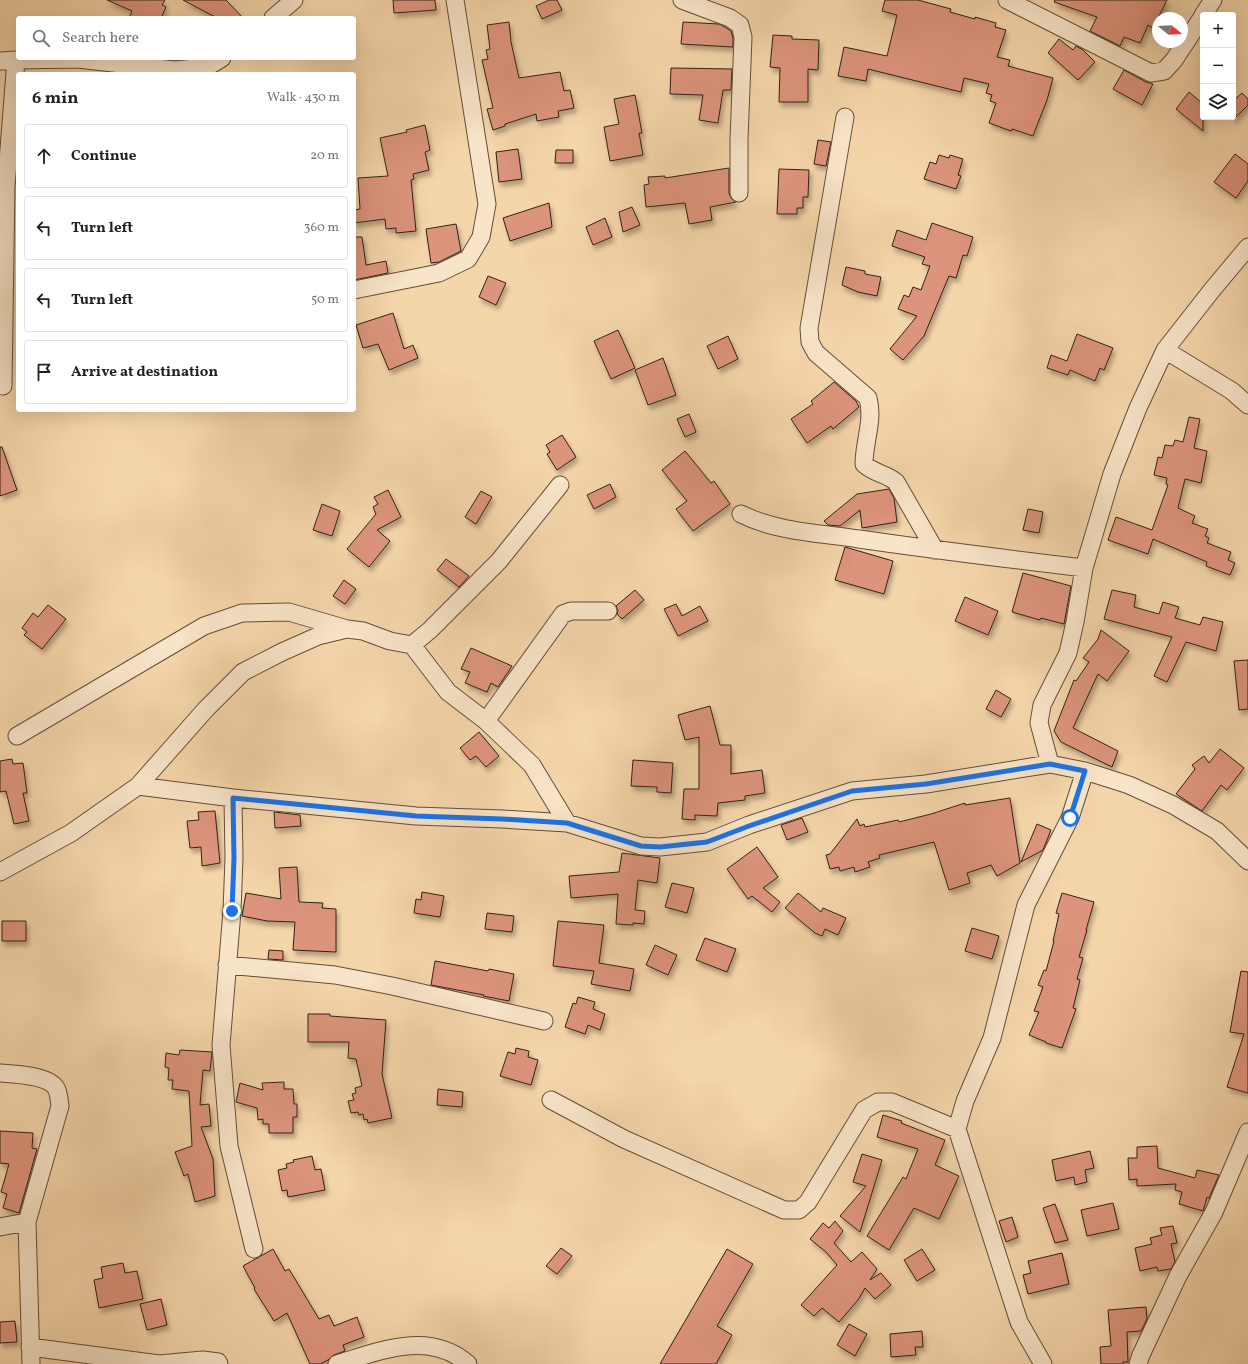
<!DOCTYPE html>
<html lang="en">
<head>
<meta charset="utf-8">
<style>
	body { margin:0; font-family:Vollkorn,serif; background:#f2f2f2; color:#202124 }
	.controls { position:absolute; right:12px; top:12px; display:grid; overflow:hidden; border-radius:4px; box-shadow:0 4px 16px #0002 }
	.controls button { width:36px; height:36px; display:grid; place-items:center; padding:0; border:0; border-bottom:1px solid #e0e0e0; background:#fff; color:#202124; font:20px sans-serif }
	.compass { position:absolute; left:1152px; top:12px; width:36px; height:36px; border-radius:50%; background:#fff; box-shadow:0 4px 16px #0002; rotate:108deg }
	.stop { position:absolute; width:12px; height:12px; margin:-9px; border:3px solid #1a73e8; border-radius:50%; background:#fff }
	.stop.end { background:#1a73e8; border-color:#fff; box-shadow:0 1px 4px #0008 }
	.list { margin:0; padding:0; list-style:none }
	h2 { display:flex; justify-content:space-between; align-items:center; height:52px; margin:0; padding:0 16px; font-size:17px }
	h2 small { font-size:13px; font-weight:400; color:#757577 }
	.list li { display:grid; grid-template-columns:26px 1fr auto; gap:12px; align-items:center; box-sizing:border-box; height:64px; margin:0 8px 8px; padding:0 8px; border:1px solid #e0e0e0; border-radius:4px }
	.list b { display:block; font-size:15px; white-space:nowrap }
	.list em { font-size:13px; font-style:normal; color:#757577 }
	.icon { flex:none; width:22px; height:22px; fill:none; stroke:currentColor; stroke-width:2; stroke-linecap:round; stroke-linejoin:round }
	.map { position:relative; flex:none; width:1248px; height:1364px; overflow:hidden }
	.search { position:absolute; background:#fff; box-shadow:0 4px 16px #0002; left:16px; top:16px; width:340px; height:44px; display:flex; align-items:center; gap:10px; box-sizing:border-box; padding:0 14px; border-radius:4px; color:#757577; font-size:15px }
	.panel { position:absolute; background:#fff; box-shadow:0 4px 16px #0002; left:16px; top:72px; width:340px; height:340px; border-radius:4px }
	.map>svg:first-child { display:block }
	.building { fill:#dc947c; stroke:#322115; filter:url(#shadow) }
	.lines { fill:none; stroke-linecap:round; stroke-linejoin:round }
	.street-casing { stroke:#634e3a; stroke-width:19 }
	.street { stroke:#f8e4c8; stroke-width:17 }
	.route { stroke:#1a73e8; stroke-width:5 }
</style>
</head>
<body>
<div class="map">
<svg width="1248" height="1364" viewBox="0 0 1248 1364">
	<defs>
		<filter id="shadow"><feDropShadow dx="2.5" dy="4.5" stdDeviation="2" flood-color="#0004"/></filter>
	</defs>
	<rect width="100%" height="100%" fill="#f5d5aa"/>
	<filter id="stains"><feTurbulence type="fractalNoise" baseFrequency=".005" numOctaves="4"/><feColorMatrix values="0 0 0 0 .2 0 0 0 0 .09 0 0 0 0 .02 0 0 0 .5 -.17"/></filter>
	<radialGradient id="worn" r=".72"><stop offset=".6" stop-color="#630" stop-opacity="0"/><stop offset="1" stop-color="#630" stop-opacity=".3"/></radialGradient>
	<path class="building" d="M107,0H165L162,5L166,7L161,18H129L132,11Z
		M183,0H226L243,18H217Z
		M393,0H435L436,10L394,13Z
		M549,0H557L562,10L542,19L536,6Z
		M885,0H918L951,9L950,12L975,19V17L996,23L995,27L1006,30L997,57L1010,60L1008,66L1053,78L1047,100L1033,136L1012,129L1011,131L989,123L996,103L990,101L992,95L986,93L989,84L964,78L961,92L868,69L866,81L838,76L844,47L887,56L897,15L882,11Z
		M1055,0H1167L1153,28L1148,25L1140,43L1124,37L1120,46L1090,31L1097,17L1054,2Z
		M509,22L511,42L519,78L560,72L564,91L570,90L574,108L558,111L559,117L537,121L536,114L505,124V126L493,130L487,109L493,108L482,60L488,59L486,50L490,49L487,25Z
		M683,22L719,24L725,27L731,31L733,38V47L681,44Z
		M773,35L792,36V39L819,40L818,70L808,69V102H779L780,68L770,67Z
		M1059,39L1073,50L1076,46L1083,50L1095,62L1078,80L1048,53Z
		M671,68L732,69L731,90H723L718,123L699,120L703,95L670,94Z
		M1124,70L1146,82L1153,84L1142,105L1113,89Z
		M1189,92L1203,104V131L1176,109Z
		M1242,93L1248,99V105L1233,120V101Z
		M635,95L642,133H639L643,155L610,161L604,127L619,124L614,99Z
		M425,125L430,150L425,152L429,170L413,174L414,179L411,180L416,231L396,233V228L386,229L385,219L354,223V210L360,209L358,178L388,176L380,138L407,132L406,130Z
		M818,140L831,142L826,166L814,164Z
		M518,149L522,179L499,182L496,152Z
		M556,150H573V163H555Z
		M1235,154L1248,164V181L1236,198L1214,182Z
		M939,155L949,158L950,155L963,159L958,175L961,176L956,189L924,179L930,162L936,164Z
		M729,168V193L731,198L736,202L710,207L712,220L689,224L685,203L646,207L644,185L649,184L648,177L665,176V178Z
		M779,169L809,170L808,197H803V208H797V214H777Z
		M549,203L552,227L510,241L503,218Z
		M632,207L640,225L623,232L619,212Z
		M605,218L612,237L593,245L586,227Z
		M932,223L973,237L967,256L963,255L956,278L949,276L924,336L903,360L890,349L917,316L898,309L904,295L909,297L913,287L921,290L930,266L922,264L925,257L892,246L897,230L926,240Z
		M456,224L461,251L439,262L431,263L426,229Z
		M354,237H362L366,265L386,261L388,273L354,280Z
		M846,267L865,271V274L881,277L877,296L858,292L842,285Z
		M488,276L506,283L496,305L479,297Z
		M393,313L404,349L413,345L418,358L389,370L378,344L363,348L356,325Z
		M618,330L635,368L611,379L594,341Z
		M1077,334L1113,348L1104,370L1100,368L1095,381L1070,370L1068,375L1047,368L1051,355L1067,361Z
		M728,336L738,359L718,369L707,346Z
		M663,358L676,395L648,405L635,370Z
		M834,382L856,401L859,407L833,429L831,426L807,443L791,419L813,404L811,401Z
		M689,414L696,432L685,437L677,419Z
		M1189,417L1200,419L1194,448L1207,451L1201,483L1185,479L1178,508L1195,516L1192,523L1208,529L1205,536L1209,538L1207,543L1231,552L1228,560L1235,563L1230,575L1206,566L1207,562L1153,539L1148,554L1108,540L1116,517L1152,530L1168,485L1166,484L1167,478L1154,475L1158,457L1162,458L1165,445L1173,446L1175,440L1183,442Z
		M562,435L576,457L557,470L547,454L550,452L546,445Z
		M0,447H2L17,490L0,496Z
		M685,451L711,483L714,481L730,504L693,531L676,509L687,501L662,470Z
		M610,484L616,497L594,509L587,495Z
		M889,489L894,498L897,522L862,528L860,510L840,526L828,525L824,521L857,494Z
		M388,490L401,517L377,530L390,541L369,567L347,549L376,514L373,507L378,504L374,497Z
		M481,491L492,497L476,524L465,517Z
		M322,504L340,511L332,536L313,530Z
		M1028,509L1043,512L1039,533L1023,530Z
		M845,547L893,561L884,594L835,580Z
		M446,559L469,576L459,587L437,570Z
		M1023,573L1071,586L1064,624L1041,618L1040,620L1012,612Z
		M344,580L356,589L345,604L333,596Z
		M635,590L644,600L622,619L617,614L618,611L616,606Z
		M1112,590L1136,595L1134,607L1159,614L1163,602L1179,607L1175,618L1200,625L1203,617L1223,622L1216,651L1186,642L1167,682L1154,676L1172,637L1104,619Z
		M965,597L998,611L988,635L955,621Z
		M676,604L682,616L700,606L708,621L678,636L664,609Z
		M48,605L66,619L42,649L24,635L27,632L22,628L33,613L38,617Z
		M1101,630L1129,651L1107,681L1098,674L1073,728L1118,751L1112,767L1061,742L1054,731L1074,680L1076,681L1089,662L1083,658L1098,639Z
		M471,648L512,666L498,687L491,683L487,692L465,683L470,672L461,669Z
		M1248,660V709L1239,710L1234,661Z
		M996,690L1011,699L1001,717L986,709Z
		M710,706L720,745H731V774L762,770L765,793L745,796V800L718,803L717,816L695,815V820L682,819L684,789H699V737L685,740L678,715Z
		M479,732L499,756L486,767L476,756L470,760L460,748Z
		M1220,749L1244,768L1227,790L1221,785L1202,811L1176,794L1195,769L1192,765L1204,756L1209,763Z
		M12,759L13,764L23,763L27,793H23L29,821L14,824L6,791L0,792V761Z
		M633,760L673,763L671,793L657,792V787L631,786Z
		M1010,798L1020,863L997,876L991,865L967,873L970,883L949,890L934,842L879,855L880,858L868,862L870,867L855,872L854,867L840,871L839,867L830,869L826,855L830,854L857,819L860,826L864,824L865,827L898,820L899,822L931,814L965,803V805Z
		M215,811L220,863L202,866L201,847L190,848L187,821L199,820L198,812Z
		M274,812L300,815L301,826L275,828Z
		M802,818L808,832L787,840L781,825Z
		M1037,824L1051,830L1043,850L1021,862Z
		M757,847L778,877L763,888L780,902L772,912L752,896L748,899L727,869Z
		M622,853L660,858L657,883L638,880L635,910L645,911L644,924L633,923V925L616,924L618,894L571,898L569,876L619,872Z
		M297,867L299,902L323,903L322,908L336,909V952L293,950L295,922L267,921L242,916L246,893L281,899L279,868Z
		M672,883L694,888L687,913L665,907Z
		M422,892L444,896L440,917L414,913L416,899L421,900Z
		M798,893L821,912L823,908L846,918L838,935L825,929L822,936L815,933L785,908Z
		M1062,893L1094,902L1086,930H1087L1079,957L1083,958L1077,979L1080,980L1073,1008L1076,1009L1062,1048L1046,1043V1042L1029,1035L1039,1012L1034,1011L1043,987L1038,985L1044,970L1046,971L1054,941H1053L1059,914L1056,913Z
		M487,913L514,916L512,932L485,929Z
		M2,921H26V941H2Z
		M558,921L604,925L599,963L634,969L630,991L591,984L594,971L553,966Z
		M972,928L999,936L992,959L965,951Z
		M705,938L736,949L727,972L696,960Z
		M655,945L677,955L668,975L646,965Z
		M269,950L283,951V960L268,959Z
		M435,961L488,971L489,969L514,974L509,1001L483,996L484,995L431,985Z
		M1241,971L1248,972V1093L1227,1087L1244,1034L1230,1032Z
		M578,997L595,1002L593,1009L605,1014L600,1030L588,1025L585,1034L565,1027L573,1003L576,1004Z
		M308,1014H330V1016L386,1020L382,1074L392,1118L368,1123L367,1119L364,1120L363,1114L359,1115L358,1112L351,1113L348,1101L354,1100L352,1094L356,1093L355,1088L362,1086L356,1059L348,1058L349,1042H308Z
		M516,1048L529,1051L528,1057L538,1060L531,1085L500,1076L508,1052L515,1054Z
		M180,1050L212,1052L210,1071L203,1070L200,1105L209,1104L211,1126L201,1127L213,1159L215,1196L195,1202L188,1174L184,1176L175,1152L192,1146L189,1091L172,1089L173,1080H168L169,1068L165,1067L166,1053L179,1055Z
		M284,1082V1089H293L294,1104H297V1117H293V1133H269V1124H263V1119L258,1120L257,1108L236,1102L240,1083L263,1090L262,1083Z
		M438,1089L463,1092L462,1107L437,1105Z
		M883,1115L902,1121L901,1123L945,1140L935,1165L959,1176L939,1219L914,1208L889,1250L867,1236L903,1177L906,1179L918,1149L877,1137Z
		M0,1131L33,1133L32,1148L37,1149L19,1213L3,1208L7,1194L1,1192L9,1164L0,1163Z
		M1157,1146L1158,1168L1195,1178L1197,1170L1219,1175L1209,1198L1207,1197L1203,1211L1179,1204L1182,1192L1175,1190L1176,1184L1137,1186V1179L1129,1180L1128,1158H1137V1147Z
		M1090,1151L1094,1168L1085,1170L1087,1182L1075,1185L1074,1177L1056,1181L1052,1160Z
		M862,1154L882,1160L860,1232L840,1216L866,1186L853,1182Z
		M312,1156L315,1170L321,1169L325,1190L288,1197L287,1190L282,1191L278,1170L287,1168L286,1164L294,1162L293,1160Z
		M1113,1203L1119,1229L1087,1236L1081,1210Z
		M1055,1204L1068,1240L1055,1243L1043,1208Z
		M1012,1217L1018,1237L1006,1242L999,1221Z
		M835,1221L843,1231L834,1243L851,1262L862,1252L877,1269L870,1280L881,1273L891,1285L875,1299L865,1288L858,1300L839,1322L822,1308L814,1316L801,1305L837,1265L826,1252L810,1239L823,1223L829,1228Z
		M1173,1226L1177,1243L1171,1244L1175,1262L1171,1269L1158,1271L1157,1267L1140,1271L1135,1248L1152,1244L1150,1238L1162,1235L1160,1228Z
		M561,1248L572,1256L557,1274L546,1266Z
		M273,1249L285,1271L289,1269L319,1319L329,1315L334,1326L357,1317L364,1337L343,1345L345,1351L334,1355L328,1360L320,1364H310L287,1313L274,1321L254,1289L255,1288L243,1266Z
		M727,1249L753,1264L717,1326L732,1335L716,1364H660Z
		M922,1249L935,1270L917,1281L904,1260Z
		M1062,1253L1069,1284L1028,1294L1023,1275L1031,1273L1028,1261Z
		M123,1263L125,1273L137,1271L143,1299L99,1308L94,1280L103,1278L101,1267Z
		M161,1299L167,1325L147,1330L140,1304Z
		M1146,1307L1147,1319L1141,1331L1127,1332L1128,1362H1123V1364H1101L1100,1347L1111,1346L1108,1310Z
		M15,1321L17,1342L0,1343V1322Z
		M849,1324L867,1334L855,1356L837,1345Z
		M922,1331L923,1347H915L916,1355L891,1357L890,1334Z"/>
	<g class="lines">
		<g class="street-casing">
			<path id="street" d="M682,0L730,18L740,25L743,37L739,139V193
				M1007,0L1151,73L1164,71L1174,60L1203,16
				M1203,15L1213,0
				M273,18L294,0
				M0,61L16,60L78,59L174,70L207,67L222,58
				M845,117L809,328L810,342L816,353L868,398C874,420 864,442 864,464C873,473 887,474 896,482L935,550
				M354,290L439,273L468,259L481,237L487,204L455,0
				M1165,350L1232,391L1248,405
				M3,386L6,187L16,60
				M741,514C777,532 819,533 859,539C934,550 1009,559 1084,568
				M412,645L448,692L486,721L532,765L567,823
				M486,721L563,614L571,611H608
				M17,736L204,626L242,613L289,612L347,629
				M1050,764L1039,723L1042,705L1068,653L1075,622L1084,568L1112,474L1138,408L1165,350L1212,290L1248,247
				M138,786L233,798L416,816L502,819L567,823L641,846L660,847L707,842L749,825L852,791L926,784L1050,764L1085,771L1129,785L1173,805L1217,831L1248,861
				M233,798L234,858L232,911L221,1045L229,1146L254,1249
				M0,872L71,833L138,786L206,709L243,672L282,652L318,636L347,629L363,631L390,641L412,645L430,630L499,561L560,485
				M227,965L335,975L392,986L544,1021
				M0,1073C14,1074 48,1075 56,1088C59,1093 59,1100 60,1106L27,1222L31,1364
				M551,1100L624,1139L784,1210H799L808,1202L864,1110L878,1102H892L957,1129
				M0,1227L27,1222
				M30,1347L159,1364
				M159,1364L203,1360L218,1362L219,1364
				M337,1364C380,1351 429,1330 468,1364
				M1043,1364L1019,1322L957,1129L965,1101L992,1038L1026,905L1070,818L1085,771
				M1138,1364L1141,1355L1178,1276L1214,1212L1248,1132"/>
		</g>
		<use href="#street" class="street"/>
	</g>
	<g class="lines">
		<path class="route" d="M232,911L234,858L233,798L416,816L502,819L567,823L641,846L660,847L707,842L749,826L852,791L926,784L1050,764L1085,771L1070,818"/>
	</g>
	<rect width="100%" height="100%" filter="url(#stains)"/>
	<rect width="100%" height="100%" fill="url(#worn)"/>
</svg>
<div class="controls">
<button>+</button>
<button>−</button>
<button><svg class="icon" aria-label="layers" viewBox="0 0 24 24"><path d="M12 4l9 5-9 5-9-5zM3 14l9 5 9-5"/></svg></button>
</div>
<svg class="compass" viewBox="-18 -18 36 36"><path d="M0-13l5 13h-10z" fill="#e53935"/><path d="M0 13l5-13h-10z" fill="#757577"/></svg>
<div class="stop" style="left:1070px;top:818px"></div>
<div class="stop end" style="left:232px;top:911px"></div>
<div class="search"><svg class="icon" aria-label="search" viewBox="0 0 24 24"><circle cx="10" cy="10" r="6"/><path d="M15 15l6 6"/></svg>Search here</div>
<section class="panel">
<h2>6 min<small>Walk · 430 m</small></h2>
<ul class="list">
<li><svg class="icon" aria-label="ahead" viewBox="0 0 24 24"><path d="M12 20V5M6 11l6-6 6 6"/></svg><div><b>Continue</b></div><em>20 m</em></li>
<li><svg class="icon" aria-label="left" viewBox="0 0 24 24"><path d="M17 20v-9H6M10 6l-5 5 5 5"/></svg><div><b>Turn left</b></div><em>360 m</em></li>
<li><svg class="icon" aria-label="left" viewBox="0 0 24 24"><path d="M17 20v-9H6M10 6l-5 5 5 5"/></svg><div><b>Turn left</b></div><em>50 m</em></li>
<li><svg class="icon" aria-label="arrive" viewBox="0 0 24 24"><path d="M6 21V4h12l-3 4 3 4H6"/></svg><div><b>Arrive at destination</b></div></li>
</ul>
</section>
</div>
</body>
</html>
